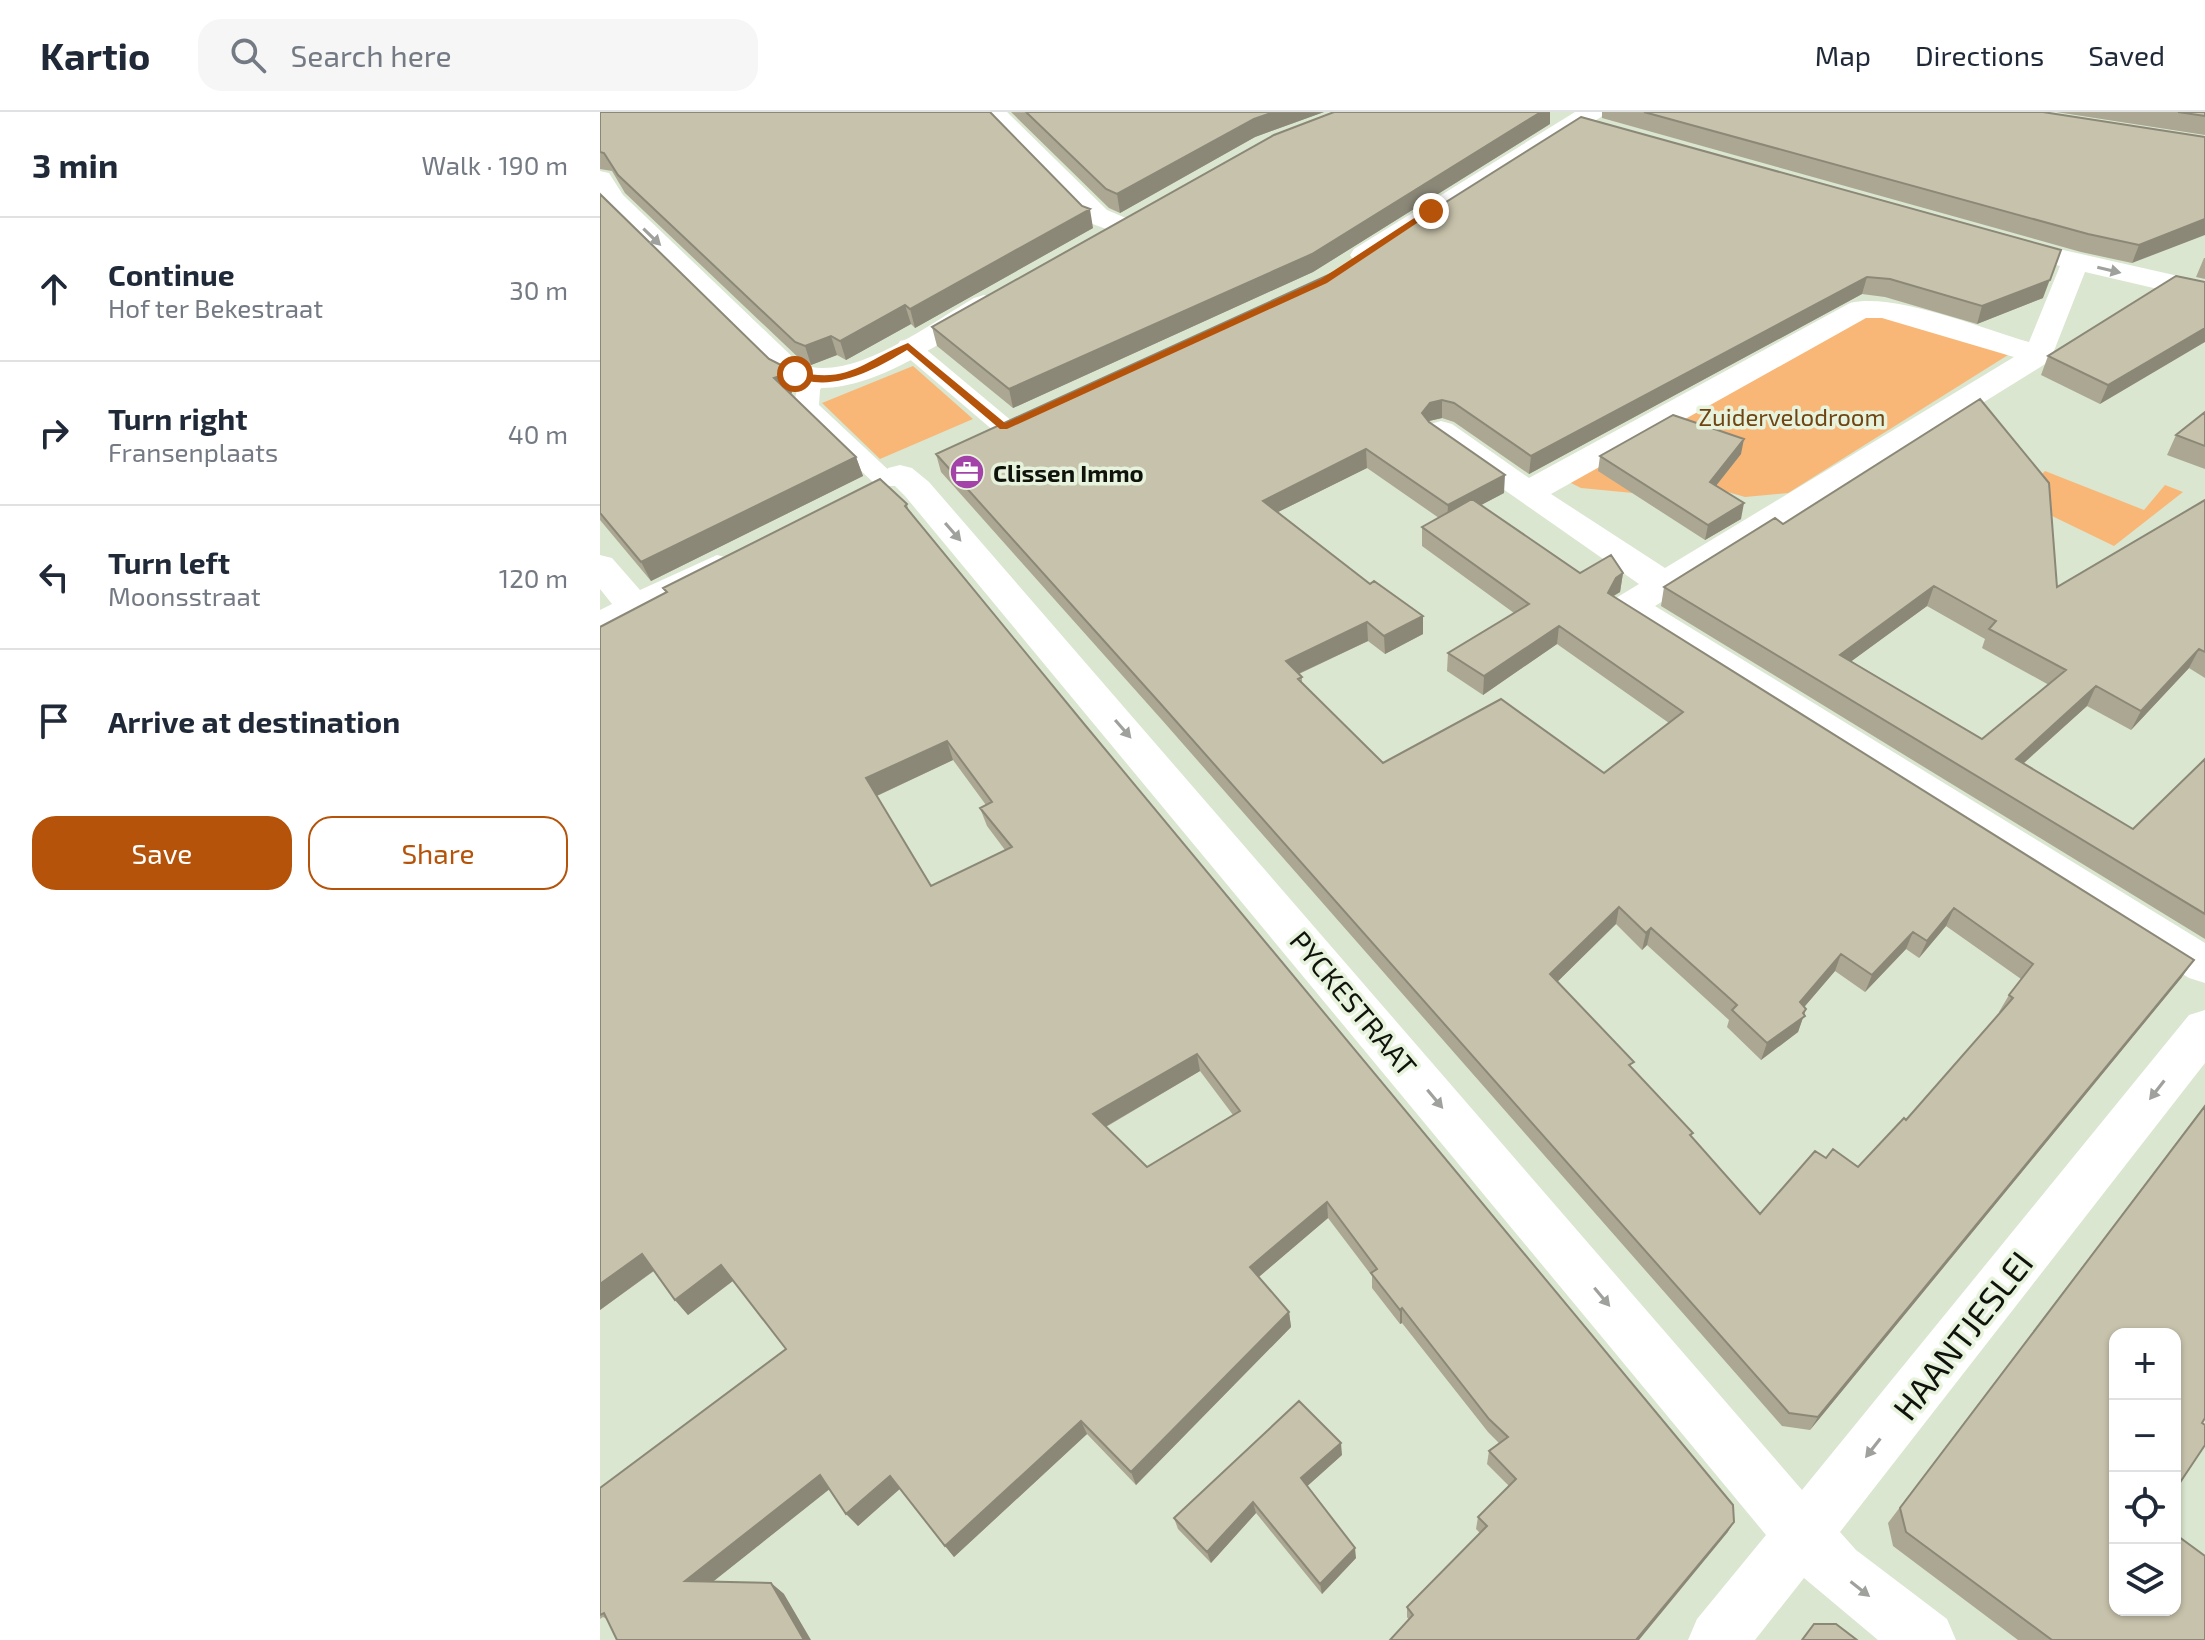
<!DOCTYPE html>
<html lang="en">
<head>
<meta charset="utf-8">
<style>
	body { margin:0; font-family:"Exo 2",sans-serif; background:#f6f6f7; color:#1f2937 }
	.controls { position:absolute; right:24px; bottom:24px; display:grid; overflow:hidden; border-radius:16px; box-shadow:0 2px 6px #0004 }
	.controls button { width:72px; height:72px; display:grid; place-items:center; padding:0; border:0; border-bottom:2px solid #e0e1e3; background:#fff; color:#1f2937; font:40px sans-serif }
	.stop { position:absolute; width:24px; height:24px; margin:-18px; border:6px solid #b45309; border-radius:50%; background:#fff }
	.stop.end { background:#b45309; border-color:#fff; box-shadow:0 2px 8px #0008 }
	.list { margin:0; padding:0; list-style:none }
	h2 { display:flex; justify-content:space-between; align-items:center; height:104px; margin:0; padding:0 32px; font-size:34px }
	h2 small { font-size:26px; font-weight:400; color:#747a83 }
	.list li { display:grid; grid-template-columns:52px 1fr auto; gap:24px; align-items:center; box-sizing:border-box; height:144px; padding:0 32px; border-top:2px solid #e0e1e3 }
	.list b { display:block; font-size:30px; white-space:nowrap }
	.list p { margin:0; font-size:26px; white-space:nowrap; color:#747a83 }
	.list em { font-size:26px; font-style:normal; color:#747a83 }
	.actions { display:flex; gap:16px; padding:24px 32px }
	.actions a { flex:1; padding:18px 0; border:2px solid #b45309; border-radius:24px; text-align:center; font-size:28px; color:#b45309 }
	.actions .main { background:#b45309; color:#fff }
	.icon { flex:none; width:44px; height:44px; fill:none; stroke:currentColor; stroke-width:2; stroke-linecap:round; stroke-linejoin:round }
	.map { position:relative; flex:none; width:1605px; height:1528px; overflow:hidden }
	header { display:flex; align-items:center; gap:48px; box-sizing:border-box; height:112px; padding:0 40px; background:#fff; border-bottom:2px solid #e0e1e3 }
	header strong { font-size:38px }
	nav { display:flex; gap:44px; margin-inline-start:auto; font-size:28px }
	.search { width:560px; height:72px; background:#f6f6f7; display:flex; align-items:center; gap:20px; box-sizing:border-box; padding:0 28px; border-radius:24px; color:#747a83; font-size:30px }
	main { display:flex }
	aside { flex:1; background:#fff }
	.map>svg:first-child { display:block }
	.green { fill:#f8b777 }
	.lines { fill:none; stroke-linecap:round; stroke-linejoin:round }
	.pedestrian { fill:#fff; fill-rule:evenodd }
	.minor { fill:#fff; fill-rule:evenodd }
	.wall { fill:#aba793; fill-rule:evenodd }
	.shaded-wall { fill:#8b8878 }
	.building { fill:#c7c2ab; stroke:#8b8878; stroke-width:2; fill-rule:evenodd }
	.oneway { fill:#9fa19d }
	.route { fill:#b45309 }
	.labels { text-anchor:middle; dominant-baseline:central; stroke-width:7; stroke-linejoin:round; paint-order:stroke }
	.far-park-label { font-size:24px; fill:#704513; stroke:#e7f3dc }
	.far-poi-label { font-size:24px; font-weight:bold; fill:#0f130b; stroke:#e7f3dc; text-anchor:start }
	.street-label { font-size:28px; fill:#0f130b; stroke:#e7f3dc }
	.near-street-label { font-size:34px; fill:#0f130b; stroke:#e7f3dc }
</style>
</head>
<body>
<header>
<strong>Kartio</strong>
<div class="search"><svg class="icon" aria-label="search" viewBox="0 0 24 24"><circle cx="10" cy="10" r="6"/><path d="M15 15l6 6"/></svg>Search here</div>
<nav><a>Map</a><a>Directions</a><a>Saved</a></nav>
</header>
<main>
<aside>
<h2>3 min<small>Walk · 190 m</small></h2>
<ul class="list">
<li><svg class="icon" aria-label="ahead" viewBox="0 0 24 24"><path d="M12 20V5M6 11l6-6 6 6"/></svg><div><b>Continue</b><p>Hof ter Bekestraat</p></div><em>30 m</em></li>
<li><svg class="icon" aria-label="right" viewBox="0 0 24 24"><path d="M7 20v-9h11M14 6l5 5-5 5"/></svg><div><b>Turn right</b><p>Fransenplaats</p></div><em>40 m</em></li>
<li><svg class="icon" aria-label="left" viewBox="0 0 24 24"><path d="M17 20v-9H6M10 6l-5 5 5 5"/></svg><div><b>Turn left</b><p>Moonsstraat</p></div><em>120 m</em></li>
<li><svg class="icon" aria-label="arrive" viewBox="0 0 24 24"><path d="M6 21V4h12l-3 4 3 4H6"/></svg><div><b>Arrive at destination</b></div></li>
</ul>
<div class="actions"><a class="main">Save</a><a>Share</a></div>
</aside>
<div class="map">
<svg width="1605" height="1528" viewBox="0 0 1605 1528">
	<rect width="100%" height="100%" fill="#dae6cf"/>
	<path class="green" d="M1249,200L1300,206L1408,243L1188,381L1145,385L1114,376L1140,342L1033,381L981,376L957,364Z
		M313,254L373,307L280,347L222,291Z
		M1445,359L1544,398L1565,373L1583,380L1514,434L1452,404L1429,375Z"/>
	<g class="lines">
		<path class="pedestrian" d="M308,227L316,229L413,310L416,315L413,320H395L300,239L297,234L300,229Z
			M215,260L223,262L227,267L220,278L219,293L295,364L299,369L295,374H277L199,300C190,287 199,273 207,262Z"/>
		<path class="minor" d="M381,0H407L507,98L533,109L537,115L533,121L523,123L487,110Z
			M975,0H1004L1001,5L774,149L764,151L754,149L750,143L754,137Z
			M0,59L9,61L23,83L200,252C252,272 329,212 374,186L384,183L394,186L399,192L394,198C344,228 269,284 208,275C197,273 188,268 178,264L4,94L0,88Z
			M1450,135L1605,170V188L1485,160L1450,249L1055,494L1605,831V871L1589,866L1016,502L1011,494L1016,486L1039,472L830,326L825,319L830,312L841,309L852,312L929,366L1250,191C1294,180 1383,217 1429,230L1460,154L1440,149L1436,143L1440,137ZM1266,206H1282L1414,245L1065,456L951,382Z
			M300,353L312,356L329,370L1202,1378L1589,903L1605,898V951L1240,1420L1256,1438L1347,1507L1356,1528H1278L1204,1466L1155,1528H1088L1097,1507L1166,1423L305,384L284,363L288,356Z
			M0,443L12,446L40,478L117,443L129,446L134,454L129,462L13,522L0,525V498L12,492L0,477Z"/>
	</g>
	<path class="wall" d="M0,0L493,116L315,216L311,212L246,248L237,243L211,253L202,249L25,81L12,59L0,57Z
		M411,0H724L655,25L520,101L509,96Z
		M1002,0H1443L1605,25L1532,151L1481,140L1002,6Z
		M1456,0H1605V23Z
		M981,5L1443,186L1377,212L1285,185L1262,182L929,362L854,310L842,306L829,309V310L904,381L881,393L980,461H1023L1020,480L1014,484L1582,865L1210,1318L1182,1314L562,608L341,360L336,342L735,160ZM767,356L839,406L822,415V434L914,501L848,541L847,559L883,583L957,532L1069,611L1004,661L783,651L702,572V565L699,562L768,529L785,542L823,522V504L770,472L678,400ZM1016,812L1042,838L1047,833L1129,908L1127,915L1161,948L1198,920L1206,897L1204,895L1235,859L1265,880L1306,837L1319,846L1346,814L1421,867L1409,883L1399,900H1401L1306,1008L1258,1055L1226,1046L1160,1102L1092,1026L957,870Z
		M950,12L713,160L413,296L337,234L332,215Z
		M0,82L192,281L190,282L256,345L263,364L51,469L0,408Z
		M1604,146H1605V167L1596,165Z
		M1605,170L1500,292L1441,263L1448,244Z
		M1605,300V357L1567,343L1576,323Z
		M1141,342L1116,374L1141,407L1105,428L998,359L1000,344Z
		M1605,388V566L1589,556L1531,618L1487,594L1423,652L1533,717L1605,647V827L1061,494L1064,475L1183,412L1457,475ZM1327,494L1385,527L1382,536L1449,573L1382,627L1251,549Z
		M307,392L309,400L1134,1410L1127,1421L809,1508L807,1505V1495L880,1421L876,1417L878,1405L909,1374L887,1352L889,1339L899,1331L888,1320L802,1211L800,1212L772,1176V1164L728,1106L658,1165L689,1200L691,1215L536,1373L487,1322L354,1445L300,1376L258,1414L229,1377L112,1470L171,1471L184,1482L7,1507L3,1505L0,1507V1376L186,1237L133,1169L88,1203L75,1188L54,1159L0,1198L66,481L63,476ZM353,648L386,693L380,696L387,714L405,738L331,774L277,684ZM600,959L633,1003L547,1055L506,1015Z
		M1605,993V1306L1602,1311L1605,1333L1575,1222L1515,1498L1605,1528H1418L1293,1434L1288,1411Z
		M742,1343L707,1374L756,1446L722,1482L656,1401L611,1451L578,1417L574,1406Z"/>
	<path class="shaded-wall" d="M674,0H724L655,25L520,101L517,82L654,7Z
		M941,0H950V12L713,160L413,296L409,277Z
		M490,97L493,116L315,216L310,197Z
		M1605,107V123L1532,151L1539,133Z
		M1461,138L1443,186L1377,212L1382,194Z
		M1267,165L1262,182L929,362L931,344Z
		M305,193L311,212L246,248L240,229Z
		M1605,216V230L1500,292L1508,273Z
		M231,224L237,243L211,253L205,234Z
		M183,254L192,281L181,285L174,266Z
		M842,288V306L829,309L822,319V301L830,291Z
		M1144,327L1141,342L1107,385L1110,370Z
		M766,337L767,356L664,407L663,389Z
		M256,345L263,364L51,469L41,450Z
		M905,363L904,381L847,411L848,393Z
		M1144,391L1141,407L1105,428L1108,413Z
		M1023,461L1020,480L1013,484L1008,481L1016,466Z
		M1334,474L1327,494L1234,562L1240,543Z
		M823,504V522L785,542L784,524Z
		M767,510L768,529L687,567L686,549Z
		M959,514L957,532L883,583L884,564Z
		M1599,537L1589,556L1531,618L1541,599Z
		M1496,574L1487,594L1407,666L1416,647Z
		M347,629L353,648L274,685L266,666Z
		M1019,795L1016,812L948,879L950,862Z
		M1354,796L1346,814L1319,846L1327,829Z
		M1051,816L1047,833L1042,838L1046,821Z
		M1313,820L1306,837L1265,880L1272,863Z
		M1241,842L1235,859L1194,907L1200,890Z
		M1594,848L1582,865L1210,1318L1218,1305Z
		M1206,897L1198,920L1161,948L1167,931Z
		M597,942L600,959L498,1019L493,1002Z
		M727,1090L728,1106L653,1170L650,1155Z
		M42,1142L56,1157L0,1198V1172Z
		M121,1153L134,1168L88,1203L75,1188Z
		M802,1196V1211L800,1212V1198Z
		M689,1200L691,1215L536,1373L531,1360Z
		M481,1309L487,1322L354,1445L345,1434Z
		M741,1331L742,1343L703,1378L701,1366Z
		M220,1363L231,1376L100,1480L85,1469Z
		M290,1364L301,1376L258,1414L246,1402Z
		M653,1390L656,1401L611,1451L607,1440Z
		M1134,1410L1127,1421L1039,1528H1036Z
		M755,1436L756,1446L722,1482L720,1472Z
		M171,1471L184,1482L211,1528H204Z"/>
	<path class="building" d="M0,0H390L482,94L490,97L310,197L305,193L240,229L231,224L205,234L195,230L18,63L4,41L0,40Z
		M426,0H674L654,7L517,82L506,77Z
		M734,0H941L712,142L409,277L332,215L674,23Z
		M1044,0H1443L1605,25V107L1539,133L1488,122Z
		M1578,0H1605V4Z
		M981,5L1461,138L1450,168L1382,194L1290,167L1267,165L931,344L854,291L842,288L830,291L822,301L829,310L905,363L848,393L766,337L663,389L770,472L774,469L823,504L784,524L767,510L686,549L702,565L698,567L783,651L901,587L1004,661L1083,600L959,514L884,564L848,541L929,492L822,415L872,387L980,461L1011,443L1023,461L1016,466L1008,481L1594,848L1218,1305L1189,1301L559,590L336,342L735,160ZM1019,795L1046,821L1051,816L1137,893L1132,898L1167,931L1205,904L1203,901L1206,897L1200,890L1241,842L1272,863L1313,820L1327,829L1354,796L1433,852L1409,883L1413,886L1306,1008L1304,1006L1258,1055L1233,1037L1226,1046L1215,1039L1160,1102L1090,1023L1093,1021L1029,953L1034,950L950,862Z
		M0,82L169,247L183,254L186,262L174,266L256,345L41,450L0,401Z
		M1576,164L1605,170V216L1508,273L1448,244Z
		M1380,287L1449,371L1457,475L1605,388V540L1599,537L1541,599L1496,574L1416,647L1533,717L1605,647V802L1064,475L1175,406L1183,412ZM1334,474L1396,509L1389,517L1466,558L1382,627L1240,543Z
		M1605,300V334L1576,323Z
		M1073,303L1144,327L1110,370L1144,391L1108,413L1000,344Z
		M280,367L307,392L305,394L485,613L1133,1393L1134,1410L1036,1528H790L813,1503L807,1495L887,1414L878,1405L916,1367L889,1339L908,1325L889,1307L802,1196L800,1198L771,1161L777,1157L727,1090L650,1155L689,1200L531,1360L481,1309L345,1434L290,1364L246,1402L220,1363L85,1469L171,1471L204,1528H17L4,1501L0,1503V1376L186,1237L121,1153L75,1188L42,1142L0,1172V515L67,480L63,476ZM347,629L392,690L380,696L412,735L331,774L266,666ZM597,942L640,999L547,1055L493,1002Z
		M1605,994V1306L1602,1311L1605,1313V1333L1575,1378V1222H1515V1498H1575V1422L1605,1444V1528H1452L1306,1420L1300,1396Z
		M699,1289L741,1331L701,1366L755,1436L720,1472L653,1390L607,1440L574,1406Z
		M1214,1512H1236L1257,1528H1202Z"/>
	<defs><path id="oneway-solid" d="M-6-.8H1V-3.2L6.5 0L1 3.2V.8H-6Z" transform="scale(2)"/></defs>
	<g class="oneway">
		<use href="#oneway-solid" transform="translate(52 125) rotate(44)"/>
		<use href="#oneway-solid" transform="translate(1509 158) rotate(13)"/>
		<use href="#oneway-solid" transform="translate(353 420) rotate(49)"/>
		<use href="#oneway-solid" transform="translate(523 617) rotate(49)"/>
		<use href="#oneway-solid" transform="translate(1557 978) rotate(128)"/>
		<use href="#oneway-solid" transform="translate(835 987) rotate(50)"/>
		<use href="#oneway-solid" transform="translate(1002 1185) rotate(50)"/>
		<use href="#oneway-solid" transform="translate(1273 1336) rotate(128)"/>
		<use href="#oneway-solid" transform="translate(1260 1477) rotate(38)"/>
	</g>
	<path class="route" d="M828,97L835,99L727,171L407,317H400L307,238C274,258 228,284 190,262L195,259C249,273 263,249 308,231L405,311L721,167Z"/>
	<defs>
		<g id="office-disc" transform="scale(1.8)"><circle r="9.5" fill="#a342a9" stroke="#e7f3dc"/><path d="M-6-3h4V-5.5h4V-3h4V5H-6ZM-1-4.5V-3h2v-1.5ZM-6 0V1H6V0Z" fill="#fff"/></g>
	</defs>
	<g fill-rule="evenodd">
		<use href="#office-disc" x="367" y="360"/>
	</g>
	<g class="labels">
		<g class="far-park-label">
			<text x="1192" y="304">Zuidervelodroom</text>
		</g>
		<g class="far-poi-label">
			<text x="393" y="360">Clissen Immo</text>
		</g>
		<g class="street-label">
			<text transform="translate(754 891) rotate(50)">PYCKESTRAAT</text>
		</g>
		<g class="near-street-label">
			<text transform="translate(1362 1223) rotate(-52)">HAANTJESLEI</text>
		</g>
	</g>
</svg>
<div class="controls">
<button>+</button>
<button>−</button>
<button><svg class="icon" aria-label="locate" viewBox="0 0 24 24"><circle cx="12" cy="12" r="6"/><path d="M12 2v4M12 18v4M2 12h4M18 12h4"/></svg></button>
<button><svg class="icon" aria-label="layers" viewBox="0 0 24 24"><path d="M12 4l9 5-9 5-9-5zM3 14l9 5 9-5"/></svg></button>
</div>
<div class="stop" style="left:195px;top:262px"></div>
<div class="stop end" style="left:831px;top:99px"></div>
</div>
</main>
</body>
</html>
